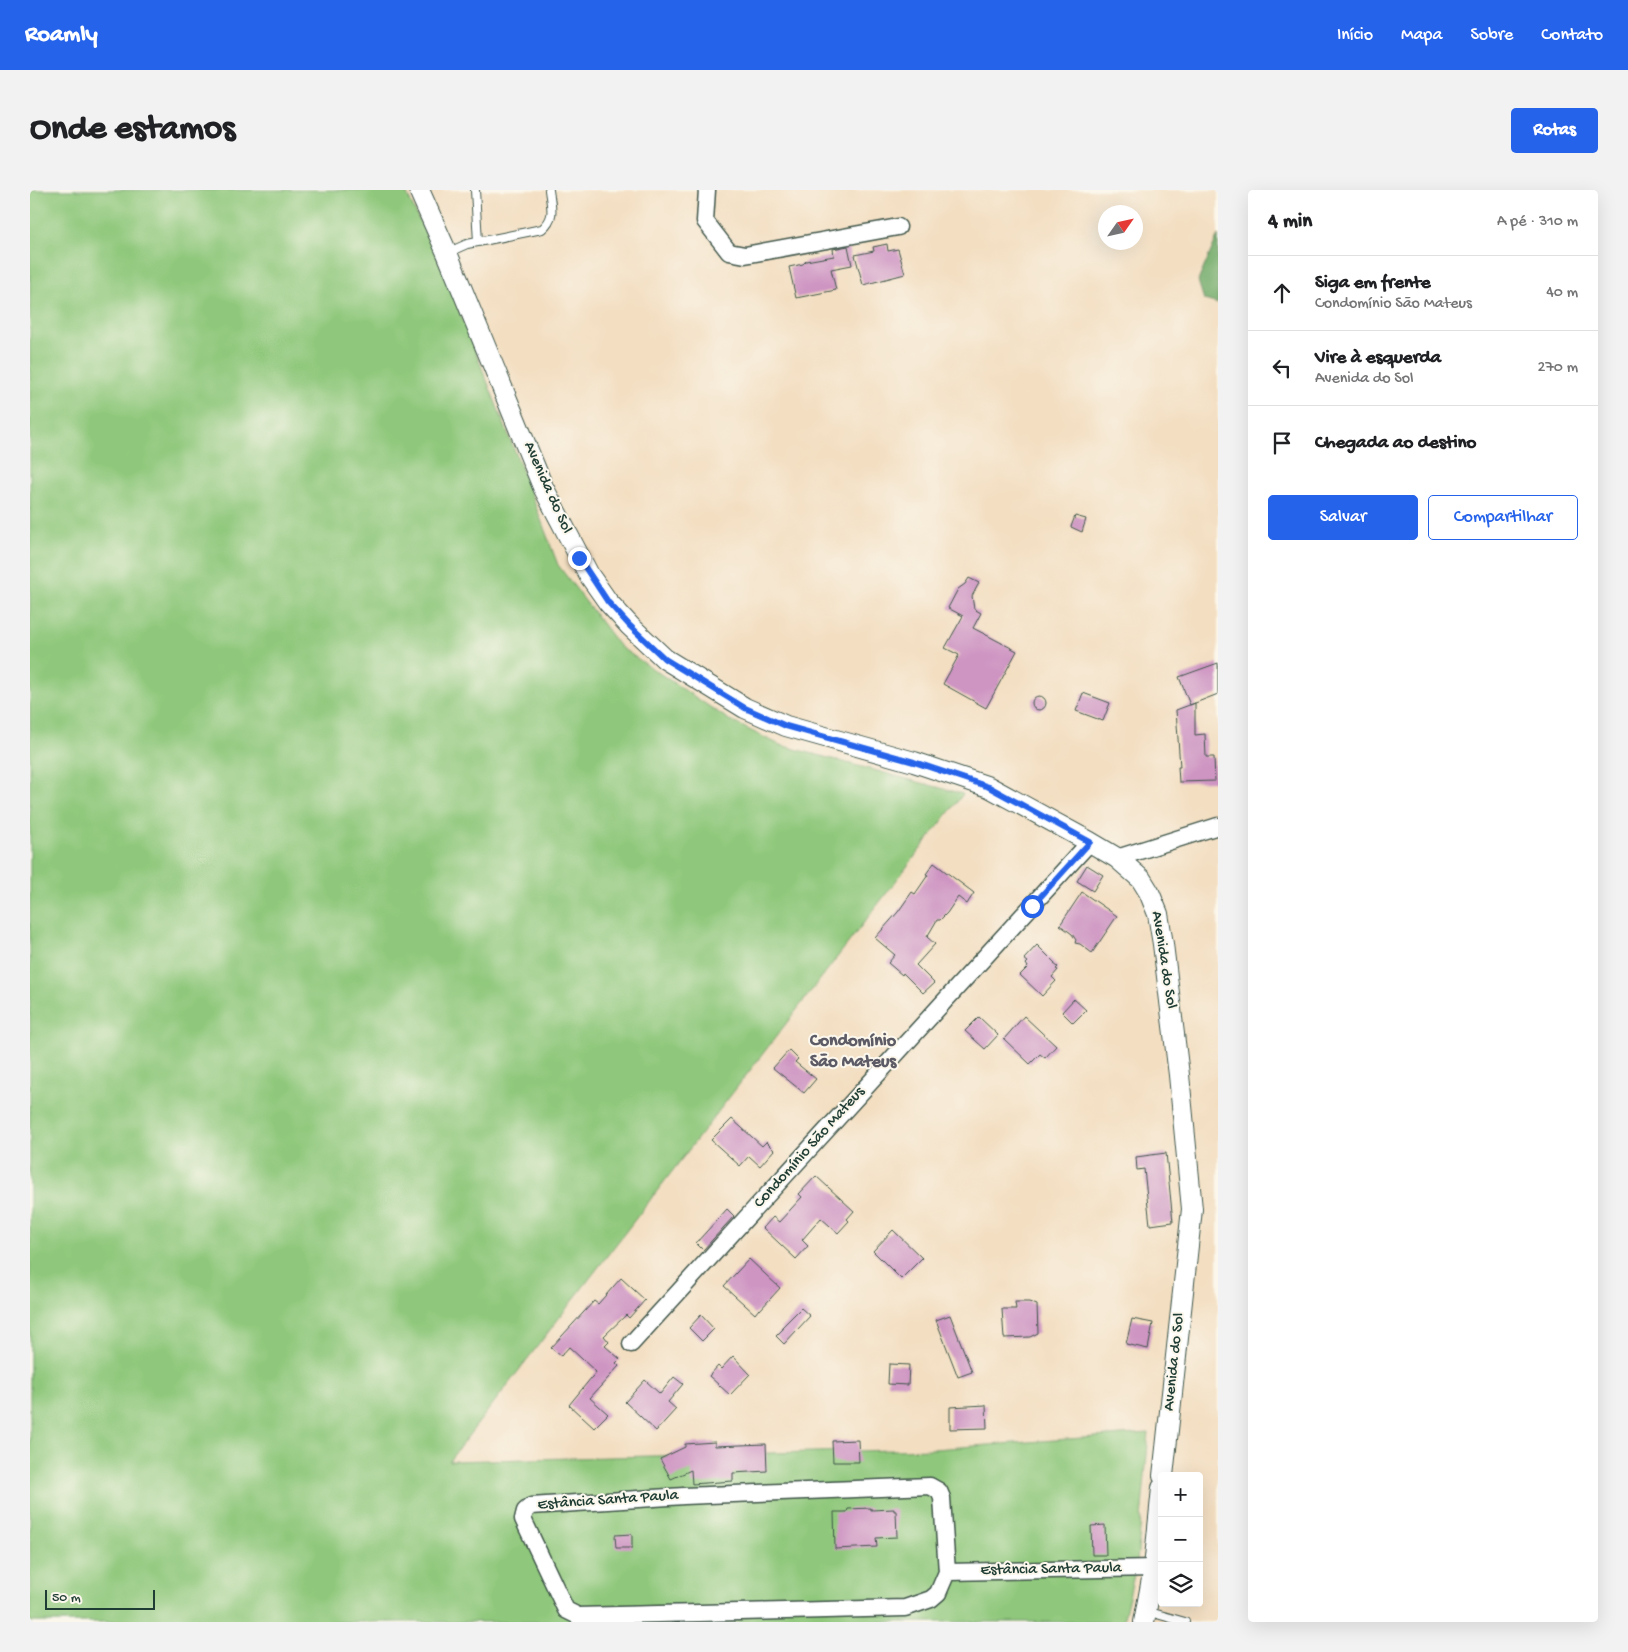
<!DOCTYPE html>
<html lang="pt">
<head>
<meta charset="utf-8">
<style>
	body { margin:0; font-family:"Gochi Hand",sans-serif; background:#f2f2f2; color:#202124 }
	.controls { position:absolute; right:15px; bottom:15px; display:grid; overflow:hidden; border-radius:5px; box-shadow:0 5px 20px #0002 }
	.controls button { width:45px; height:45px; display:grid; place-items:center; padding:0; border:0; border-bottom:1px solid #e0e0e0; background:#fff; color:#202124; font:25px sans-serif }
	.compass { position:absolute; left:1068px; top:15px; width:45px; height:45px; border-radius:50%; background:#fff; box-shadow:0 5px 20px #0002; rotate:56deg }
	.scale { position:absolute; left:15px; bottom:12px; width:110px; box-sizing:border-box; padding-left:5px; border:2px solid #1f3d34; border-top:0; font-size:14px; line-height:18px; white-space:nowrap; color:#1f3d34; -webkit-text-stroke:4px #fbf7ec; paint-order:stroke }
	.stop { position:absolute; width:15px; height:15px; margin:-11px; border:4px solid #2563eb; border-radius:50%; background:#fff }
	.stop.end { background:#2563eb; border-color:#fff; box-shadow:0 1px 5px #0008 }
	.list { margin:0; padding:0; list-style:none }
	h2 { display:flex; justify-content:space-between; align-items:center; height:65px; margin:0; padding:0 20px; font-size:21px }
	h2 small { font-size:16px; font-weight:400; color:#757577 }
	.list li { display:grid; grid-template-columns:32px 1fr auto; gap:15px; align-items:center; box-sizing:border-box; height:75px; padding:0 20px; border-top:1px solid #e0e0e0 }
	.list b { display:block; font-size:19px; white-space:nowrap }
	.list p { margin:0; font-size:16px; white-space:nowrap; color:#757577 }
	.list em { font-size:16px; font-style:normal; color:#757577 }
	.actions { display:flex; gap:10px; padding:15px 20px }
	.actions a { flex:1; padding:11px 0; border:1px solid #2563eb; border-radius:5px; text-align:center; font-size:18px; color:#2563eb }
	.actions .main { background:#2563eb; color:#fff }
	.icon { flex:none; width:28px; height:28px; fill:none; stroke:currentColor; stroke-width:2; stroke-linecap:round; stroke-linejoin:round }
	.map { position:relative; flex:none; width:1188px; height:1432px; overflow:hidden; border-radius:5px }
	header { display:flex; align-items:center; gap:30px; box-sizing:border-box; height:70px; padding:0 25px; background:#2563eb; color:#fff }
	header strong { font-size:24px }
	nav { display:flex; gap:28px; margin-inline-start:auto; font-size:18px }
	.intro { display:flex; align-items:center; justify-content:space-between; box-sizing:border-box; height:120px; padding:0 30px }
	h1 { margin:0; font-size:35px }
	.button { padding:12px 22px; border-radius:5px; background:#2563eb; color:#fff; font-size:18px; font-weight:700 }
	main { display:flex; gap:30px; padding:0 30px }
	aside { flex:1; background:#fff; border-radius:5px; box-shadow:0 5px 20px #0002 }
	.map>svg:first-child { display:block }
	.green { fill:#8fc87b; stroke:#578258 }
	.forest { fill:#73ac6b; stroke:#497450 }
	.building { fill:#ce94c2 }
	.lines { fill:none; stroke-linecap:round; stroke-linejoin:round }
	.service-casing { stroke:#3f5549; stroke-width:10 }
	.minor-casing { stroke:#3f5549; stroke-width:19 }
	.tertiary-casing { stroke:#3f5549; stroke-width:22 }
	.service { stroke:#fff; stroke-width:8 }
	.minor { stroke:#fff; stroke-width:16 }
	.tertiary { stroke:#fff; stroke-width:20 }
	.route { stroke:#2563eb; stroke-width:6 }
	.labels { text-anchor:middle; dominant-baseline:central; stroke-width:4; stroke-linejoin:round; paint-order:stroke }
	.street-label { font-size:16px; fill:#1f3d34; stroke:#fbf7ec }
	.neighbourhood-label { font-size:18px; font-weight:bold; fill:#5c5b66; stroke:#fbf7ec }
</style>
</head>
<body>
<header>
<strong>Roamly</strong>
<nav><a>Início</a><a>Mapa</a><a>Sobre</a><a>Contato</a></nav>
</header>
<div class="intro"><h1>Onde estamos</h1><a class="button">Rotas</a></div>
<main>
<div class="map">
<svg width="1188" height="1432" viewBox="0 0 1188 1432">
	<rect width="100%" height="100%" fill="#fbf7ec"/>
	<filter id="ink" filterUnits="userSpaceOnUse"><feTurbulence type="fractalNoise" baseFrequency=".02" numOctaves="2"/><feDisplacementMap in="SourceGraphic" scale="10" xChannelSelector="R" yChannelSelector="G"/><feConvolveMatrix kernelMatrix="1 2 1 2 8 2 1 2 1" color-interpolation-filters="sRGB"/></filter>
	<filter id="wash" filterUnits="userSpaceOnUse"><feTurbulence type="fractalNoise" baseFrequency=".0096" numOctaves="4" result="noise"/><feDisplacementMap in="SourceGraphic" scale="20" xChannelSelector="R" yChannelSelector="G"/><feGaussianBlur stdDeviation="1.12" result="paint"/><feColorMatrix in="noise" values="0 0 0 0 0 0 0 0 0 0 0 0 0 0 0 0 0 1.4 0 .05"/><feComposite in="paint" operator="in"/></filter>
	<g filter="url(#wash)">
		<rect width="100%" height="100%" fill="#f3dec1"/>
		<path class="green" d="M0,0H375L413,80L488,269L528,375L590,457L701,531L750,555L933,604L419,1271L904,1259L1119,1243L1107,1372L1093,1432H0Z"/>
		<path class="forest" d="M1188,45V114L1174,110L1168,91Z"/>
		<g id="blocks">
			<path class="building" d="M857,54L858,61L868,59L875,84L833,95L825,65L844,61L843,57Z
				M818,56L822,75L801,79L806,100L766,108L759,77L773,74L776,71L804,66L803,59Z
				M1045,326L1056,329L1052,342L1041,337Z
				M939,388L949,393L942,406L944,419L951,423L943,438L987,461L956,518L913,494L929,465L915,458L933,426L918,418L928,399L935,394Z
				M1188,473V504L1160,515L1149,487Z
				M1053,503L1080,513L1073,531L1046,521Z
				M1002 513a7 7 0 1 1 14 0a7 7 0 1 1-14 0Z
				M1165,513V545L1175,544L1176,567H1184L1185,591L1149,592L1148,577H1150L1146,520Z
				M904,673L944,703L937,714L928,707L917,723L910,730H907L897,747L905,754L886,775L904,793L893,803L873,783L872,785L858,773L865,765L845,748L868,722L882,702L885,704L898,685L896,684Z
				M1057,675L1073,685L1063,701L1047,691Z
				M1052,702L1087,726L1062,763L1050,754L1045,753L1046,750L1042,744L1030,735Z
				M1007,755L1025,773L1024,774L1028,777L1026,779L1028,780L1022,787L1026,791L1012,806L990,785L998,777L996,774L998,772L994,769Z
				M1044,809L1056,820L1043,833L1032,822Z
				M994,826L1026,856L1015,868L1010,864L1000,874L974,849Z
				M949,827L968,845L955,859L935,841Z
				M759,860L768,869L765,872L786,889L774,903L743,878Z
				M702,929L732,956L736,952L744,960L730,976L719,966L710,976L681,950Z
				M1136,963L1143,1032L1120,1035L1114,979L1107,980L1106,967Z
				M786,986L824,1021L817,1029L819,1031L808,1043L791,1028L772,1050L778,1056L766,1069L733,1038L743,1027L749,1032L772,1007L769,1004Z
				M697,1019L704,1026L673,1060L666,1053Z
				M863,1040L892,1068L871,1089L843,1061Z
				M719,1069L750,1098L730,1120L729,1119L725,1124L694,1096Z
				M591,1088L615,1110L599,1128L596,1125L574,1146L579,1152L575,1156L590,1169L586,1173L589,1176L560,1208L578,1224L564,1238L539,1215L566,1182L539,1157L531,1166L521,1158L564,1111L568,1114Z
				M985,1112H999L1007,1115L1008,1143L1000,1147L974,1148L972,1119H986Z
				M771,1118L780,1126L754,1154L746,1146L753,1139L751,1138Z
				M671,1125L684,1139L672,1151L659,1138Z
				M920,1125L942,1182L928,1187L906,1130Z
				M1102,1129L1123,1133L1118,1159L1096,1154Z
				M703,1166L720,1184L700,1205L679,1186L688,1176L691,1179Z
				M859,1174L879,1175L878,1195L858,1194Z
				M644,1187L653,1194L638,1212L646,1219L626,1241L595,1212L615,1190L630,1204Z
				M956,1215L957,1238L920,1239V1217Z
				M828,1250L829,1272H803L802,1251Z
				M685,1252V1256L736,1254L737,1281L703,1283V1291L662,1294L661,1280L641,1289L630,1269L655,1257V1254Z
				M841,1318V1320L864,1319V1321H866L867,1347L846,1348L847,1357L805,1359L804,1322H817L818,1319Z
				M1075,1335L1076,1365H1062L1061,1336Z
				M602,1344V1358H586L585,1345Z"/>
		</g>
	</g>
	<g filter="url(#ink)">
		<use href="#blocks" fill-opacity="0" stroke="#3f5549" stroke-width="1"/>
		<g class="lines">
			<g class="service-casing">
				<path id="service" d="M448,52L512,39C526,27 521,17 519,0
					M419,62L437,54L448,52L445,0
					M1116,1421L1155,1432"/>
			</g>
			<g class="minor-casing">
				<path id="minor" d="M677,0L675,31L699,62L715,65L868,37
					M1087,668L1188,636
					M601,1154L1060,652
					M900,1296L909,1301L912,1308L917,1382L908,1403L901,1409L875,1418L548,1426L536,1420L493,1329L495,1321L501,1316L654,1306Z
					M917,1382L1124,1378"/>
			</g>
			<g class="tertiary-casing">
				<path id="tertiary" d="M389,0L417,63L513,297L559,385L578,412L600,436L635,469L715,518L756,536L884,572L959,597L1060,652L1087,668L1111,689L1119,702L1128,724L1133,754L1149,885L1162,1019L1133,1286
					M1114,1432L1124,1378L1132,1298"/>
			</g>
			<use href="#service" class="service"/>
			<use href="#minor" class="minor"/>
			<use href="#tertiary" class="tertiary"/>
		</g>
	</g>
	<g class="lines" filter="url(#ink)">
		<path class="route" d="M549,368L578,412L600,436L635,469L715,518L756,536L884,572L959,597L1060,652L1002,716"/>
	</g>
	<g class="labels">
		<g class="street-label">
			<text transform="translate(517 298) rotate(66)">Avenida do Sol</text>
			<text transform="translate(1133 770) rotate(81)">Avenida do Sol</text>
			<text transform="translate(780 958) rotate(-48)">Condomínio São Mateus</text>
			<text transform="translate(1145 1172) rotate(-84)">Avenida do Sol</text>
			<text transform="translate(578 1311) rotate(-4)">Estância Santa Paula</text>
			<text transform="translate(1021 1380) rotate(-1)">Estância Santa Paula</text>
		</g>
		<g class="neighbourhood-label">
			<text x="823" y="851">Condomínio<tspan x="823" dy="21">São Mateus</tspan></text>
		</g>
	</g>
</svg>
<div class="controls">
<button>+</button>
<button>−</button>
<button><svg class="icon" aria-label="layers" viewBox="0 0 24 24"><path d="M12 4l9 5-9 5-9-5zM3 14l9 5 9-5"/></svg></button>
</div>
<svg class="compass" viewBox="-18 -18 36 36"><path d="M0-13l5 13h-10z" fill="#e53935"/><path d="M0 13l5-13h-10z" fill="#757577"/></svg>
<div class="scale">50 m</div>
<div class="stop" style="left:1002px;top:716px"></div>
<div class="stop end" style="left:549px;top:368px"></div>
</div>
<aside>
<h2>4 min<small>A pé · 310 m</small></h2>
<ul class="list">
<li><svg class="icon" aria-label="ahead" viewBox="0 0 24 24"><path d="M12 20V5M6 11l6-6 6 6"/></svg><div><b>Siga em frente</b><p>Condomínio São Mateus</p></div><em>40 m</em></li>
<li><svg class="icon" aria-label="left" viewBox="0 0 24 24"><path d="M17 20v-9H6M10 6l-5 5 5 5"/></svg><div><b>Vire à esquerda</b><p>Avenida do Sol</p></div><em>270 m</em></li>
<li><svg class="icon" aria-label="arrive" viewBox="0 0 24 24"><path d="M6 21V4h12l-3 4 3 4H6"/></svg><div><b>Chegada ao destino</b></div></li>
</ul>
<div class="actions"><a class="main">Salvar</a><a>Compartilhar</a></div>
</aside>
</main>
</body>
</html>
